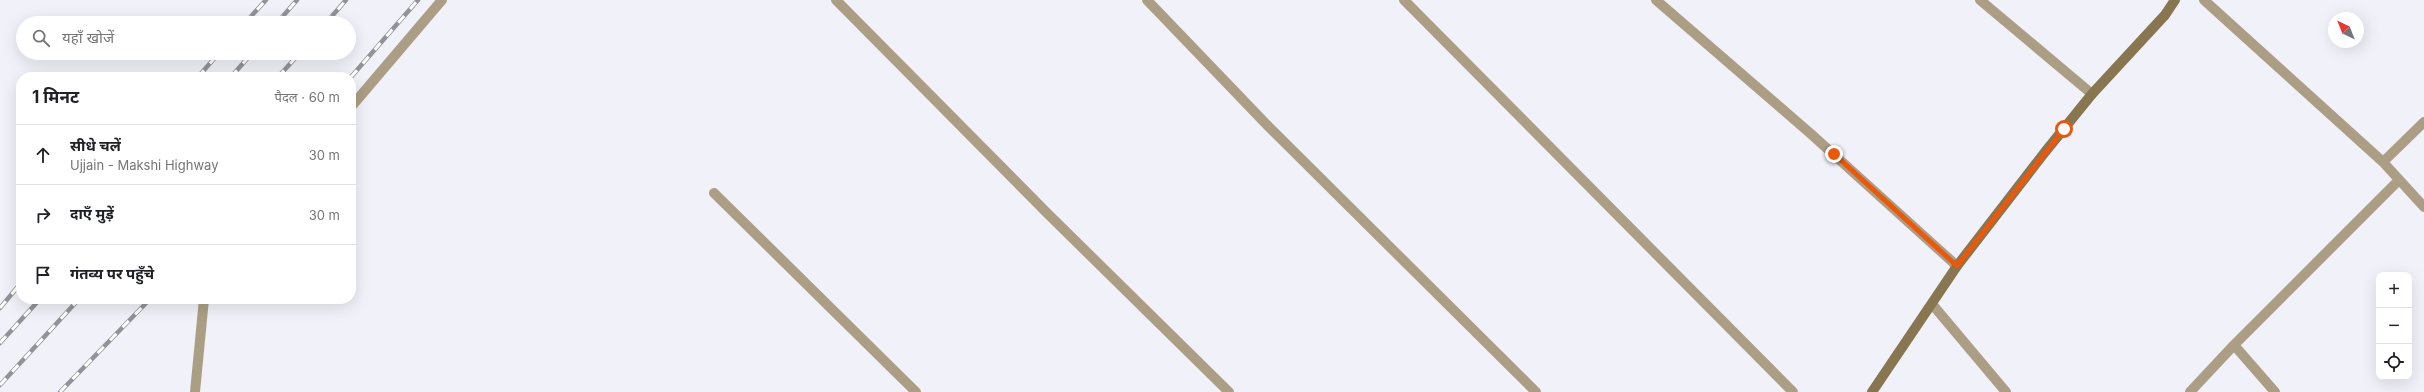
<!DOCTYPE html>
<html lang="hi">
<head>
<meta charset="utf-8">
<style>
	body { margin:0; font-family:Inter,"Noto Sans Devanagari",sans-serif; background:#f2f2f2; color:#202124 }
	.controls { position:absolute; right:12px; bottom:12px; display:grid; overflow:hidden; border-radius:8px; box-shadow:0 4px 16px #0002 }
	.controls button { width:36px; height:36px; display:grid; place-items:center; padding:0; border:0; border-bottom:1px solid #e0e0e0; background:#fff; color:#202124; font:20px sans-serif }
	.compass { position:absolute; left:2328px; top:12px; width:36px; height:36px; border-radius:50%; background:#fff; box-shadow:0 4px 16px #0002; rotate:317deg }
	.stop { position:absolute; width:12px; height:12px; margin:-9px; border:3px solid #ea580c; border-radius:50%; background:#fff }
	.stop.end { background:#ea580c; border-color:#fff; box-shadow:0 1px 4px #0008 }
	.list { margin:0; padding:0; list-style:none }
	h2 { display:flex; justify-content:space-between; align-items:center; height:52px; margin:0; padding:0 16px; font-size:17px }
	h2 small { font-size:13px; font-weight:400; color:#757577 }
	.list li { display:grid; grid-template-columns:26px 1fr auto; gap:12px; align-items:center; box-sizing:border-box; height:60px; padding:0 16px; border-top:1px solid #e0e0e0 }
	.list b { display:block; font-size:15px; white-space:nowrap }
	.list p { margin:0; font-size:13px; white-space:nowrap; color:#757577 }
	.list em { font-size:13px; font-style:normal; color:#757577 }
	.icon { flex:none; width:22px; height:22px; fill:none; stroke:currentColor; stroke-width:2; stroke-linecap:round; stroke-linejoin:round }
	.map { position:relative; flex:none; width:2424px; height:392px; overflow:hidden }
	.search { position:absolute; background:#fff; box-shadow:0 4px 16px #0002; left:16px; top:16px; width:340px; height:44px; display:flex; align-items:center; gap:10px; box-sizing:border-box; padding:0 14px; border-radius:22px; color:#757577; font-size:15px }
	.panel { position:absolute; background:#fff; box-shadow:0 4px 16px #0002; left:16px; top:72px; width:340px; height:232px; border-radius:16px }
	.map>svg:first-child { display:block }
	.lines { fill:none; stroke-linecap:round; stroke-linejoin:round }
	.service { stroke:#ab9e85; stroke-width:10 }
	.minor { stroke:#ab9e85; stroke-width:10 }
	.secondary { stroke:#887651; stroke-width:10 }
	.rail-casing { stroke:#929298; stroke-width:4.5 }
	.rail { stroke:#fff; stroke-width:3; stroke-dasharray:9; stroke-linecap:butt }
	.route { stroke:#ea580c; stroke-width:5 }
</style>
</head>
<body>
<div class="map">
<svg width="2424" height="392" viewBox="0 0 2424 392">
	<rect width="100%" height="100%" fill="#f1f1f9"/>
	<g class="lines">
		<path class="service" d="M351,107L442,0
			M195,392L204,299"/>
		<path class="minor" d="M836,0L1047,213L1229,392
			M1147,0L1269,127L1536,392
			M1404,0L1793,392
			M1656,0L1811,134L1957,266
			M1980,0L2092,94
			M2204,0L2383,162L2424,207
			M2383,162L2424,122
			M714,193L916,392
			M1932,304L2006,392
			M2234,345L2275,392
			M2190,392L2234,345L2399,180"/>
		<path class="secondary" d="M1872,392L1957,266L2045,152L2092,94L2165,15L2175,0"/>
		<g class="rail-casing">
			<path id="rail" d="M245,23L266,0
				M277,23L297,0
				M326,23L346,0
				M198,77L219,53
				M231,77L252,53
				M278,77L300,53
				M351,77L418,0
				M0,308L21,283
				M0,343L40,299
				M0,385L79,299
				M60,392L150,299"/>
		</g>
		<use href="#rail" class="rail"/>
	</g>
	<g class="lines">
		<path class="route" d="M1834,154L1957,266L2064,129"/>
	</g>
</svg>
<div class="controls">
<button>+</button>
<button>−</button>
<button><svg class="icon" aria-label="locate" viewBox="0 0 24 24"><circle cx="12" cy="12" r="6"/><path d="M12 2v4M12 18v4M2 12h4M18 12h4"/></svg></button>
</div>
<svg class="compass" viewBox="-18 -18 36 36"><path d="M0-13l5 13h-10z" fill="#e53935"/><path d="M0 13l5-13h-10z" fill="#757577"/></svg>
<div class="stop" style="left:2064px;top:129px"></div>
<div class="stop end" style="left:1834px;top:154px"></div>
<div class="search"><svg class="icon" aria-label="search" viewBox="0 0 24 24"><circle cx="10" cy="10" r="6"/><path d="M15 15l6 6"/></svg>यहाँ खोजें</div>
<section class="panel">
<h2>1 मिनट<small>पैदल · 60 m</small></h2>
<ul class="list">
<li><svg class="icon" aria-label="ahead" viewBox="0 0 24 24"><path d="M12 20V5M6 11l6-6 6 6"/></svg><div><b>सीधे चलें</b><p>Ujjain - Makshi Highway</p></div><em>30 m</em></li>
<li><svg class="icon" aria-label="right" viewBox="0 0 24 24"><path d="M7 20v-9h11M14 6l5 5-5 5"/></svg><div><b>दाएँ मुड़ें</b></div><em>30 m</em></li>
<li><svg class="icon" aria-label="arrive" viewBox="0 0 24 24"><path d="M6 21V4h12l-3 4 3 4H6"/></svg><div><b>गंतव्य पर पहुँचे</b></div></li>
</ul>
</section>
</div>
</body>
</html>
